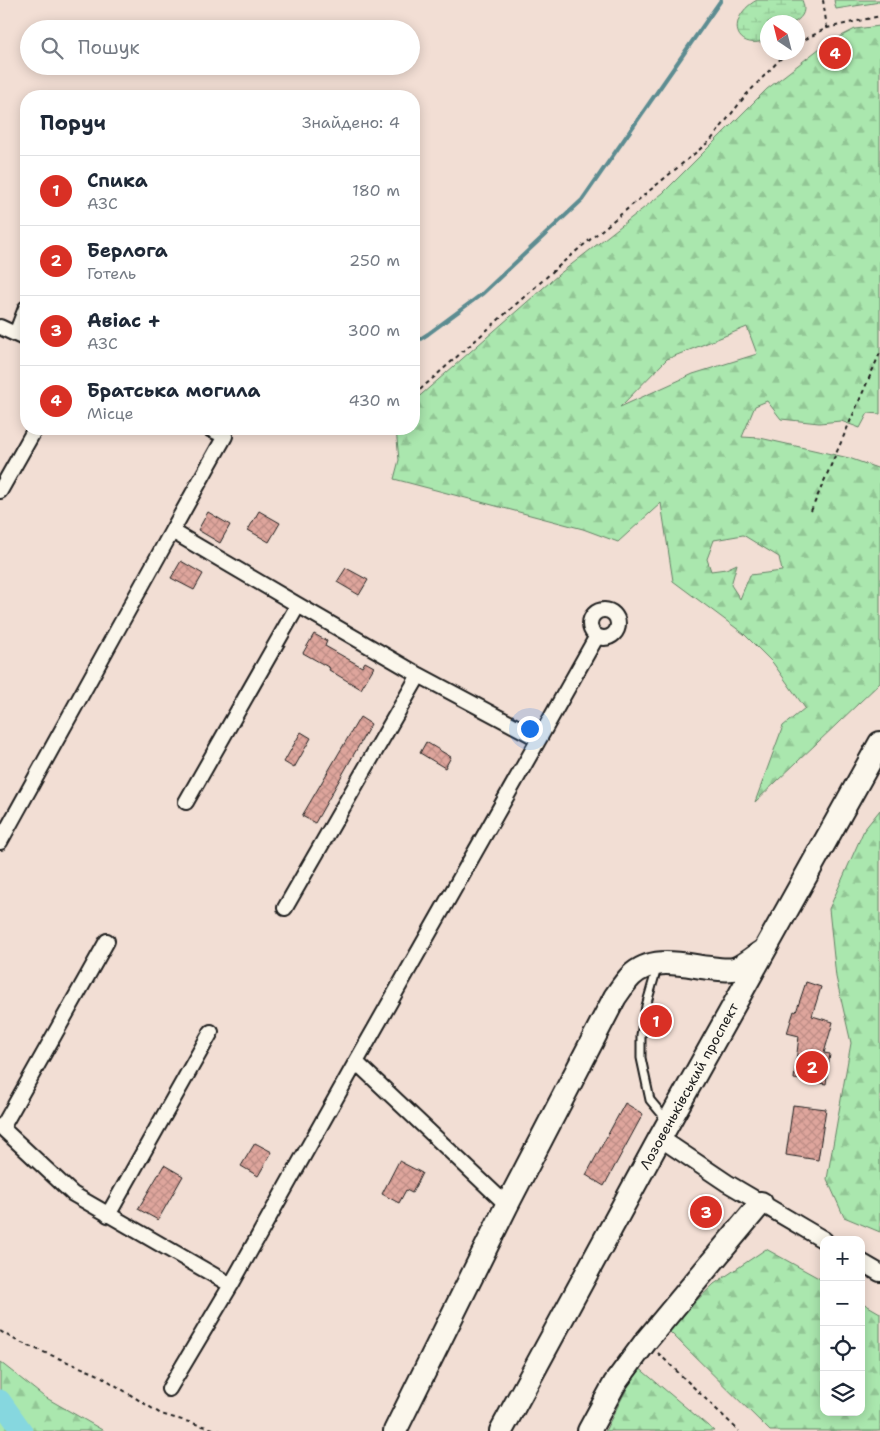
<!DOCTYPE html>
<html lang="uk">
<head>
<meta charset="utf-8">
<style>
	body { margin:0; font-family:"Shantell Sans",sans-serif; background:#f2f2f3; color:#1f2937 }
	.controls { position:absolute; right:15px; bottom:15px; display:grid; overflow:hidden; border-radius:10px; box-shadow:0 2px 12px #0003 }
	.controls button { width:45px; height:45px; display:grid; place-items:center; padding:0; border:0; border-bottom:1px solid #e0e1e3; background:#fff; color:#1f2937; font:25px sans-serif }
	.compass { position:absolute; left:760px; top:15px; width:45px; height:45px; border-radius:50%; background:#fff; box-shadow:0 2px 12px #0003; rotate:325deg }
	.you { position:absolute; left:529px; top:728px; width:18px; height:18px; margin:-12px; border:4px solid #fff; border-radius:50%; background:#1a73e8; box-shadow:0 0 0 8px #1a73e833 }
	.badge { display:grid; place-items:center; width:32px; height:32px; border-radius:50%; background:#d93025; color:#fff; font-size:16px; font-weight:700 }
	.pin { position:absolute; translate:-50% -50%; border:2px solid #fff; box-shadow:0 1px 5px #0006 }
	.list { margin:0; padding:0; list-style:none }
	h2 { display:flex; justify-content:space-between; align-items:center; height:65px; margin:0; padding:0 20px; font-size:21px }
	h2 small { font-size:16px; font-weight:400; color:#747a83 }
	.list li { display:grid; grid-template-columns:32px 1fr auto; gap:15px; align-items:center; box-sizing:border-box; height:70px; padding:0 20px; border-top:1px solid #e0e1e3 }
	.list b { display:block; font-size:19px; white-space:nowrap }
	.list p { margin:0; font-size:16px; white-space:nowrap; color:#747a83 }
	.list em { font-size:16px; font-style:normal; color:#747a83 }
	.icon { flex:none; width:28px; height:28px; fill:none; stroke:currentColor; stroke-width:2; stroke-linecap:round; stroke-linejoin:round }
	.map { position:relative; flex:none; width:880px; height:1431px; overflow:hidden }
	.search { position:absolute; background:#fff; box-shadow:0 2px 12px #0003; left:20px; top:20px; width:400px; height:55px; display:flex; align-items:center; gap:12px; box-sizing:border-box; padding:0 18px; border-radius:28px; color:#747a83; font-size:19px }
	.panel { position:absolute; background:#fff; box-shadow:0 2px 12px #0003; left:20px; top:90px; width:400px; height:345px; border-radius:20px }
	.map>svg:first-child { display:block }
	.forest { fill:url(#forest-firs); stroke:#638265; fill-rule:evenodd }
	.wetland { fill:url(#wetland-marsh); stroke:#638265 }
	.lines { fill:none; stroke-linecap:round; stroke-linejoin:round }
	.stream { stroke:#5c8c91; stroke-width:4 }
	.river { stroke:#86d7df; stroke-width:21 }
	.building { fill:url(#building-cross-hatch); stroke:#1c1c1c }
	.service-casing { stroke:#1c1c1c; stroke-width:11 }
	.minor-casing { stroke:#1c1c1c; stroke-width:18 }
	.tertiary-casing { stroke:#1c1c1c; stroke-width:20 }
	.trunk-casing { stroke:#1c1c1c; stroke-width:26 }
	.path { stroke:#1c1c1c; stroke-width:2; stroke-dasharray:4 4; stroke-linecap:butt }
	.service { stroke:#fbf7ec; stroke-width:7 }
	.minor { stroke:#fbf7ec; stroke-width:14 }
	.tertiary { stroke:#fbf7ec; stroke-width:16 }
	.trunk { stroke:#fbf7ec; stroke-width:22 }
	.labels { text-anchor:middle; dominant-baseline:central; stroke-width:4.5; stroke-linejoin:round; paint-order:stroke }
	.street-label { font-size:14px; fill:#1c1c1c; stroke:#fbf7ec }
</style>
</head>
<body>
<div class="map">
<svg width="880" height="1431" viewBox="0 0 880 1431">
	<defs>
		<pattern id="forest-firs" width="22" height="20" patternUnits="userSpaceOnUse" patternTransform="scale(1.25)"><rect width="22" height="20" fill="#aae7ae"/><path d="M5 1l3.5 6h-7zM16 11l3.5 6h-7z" fill="#92c695"/></pattern>
		<pattern id="wetland-marsh" width="20" height="14" patternUnits="userSpaceOnUse" patternTransform="scale(1.25)"><rect width="20" height="14" fill="#aae7ae"/><path d="M1 5h8M5 5V1M11 12h8M15 12V8" fill="none" stroke="#92c695"/></pattern>
		<pattern id="building-cross-hatch" width="8" height="8" patternUnits="userSpaceOnUse" patternTransform="scale(1.25)"><rect width="8" height="8" fill="#dea59c"/><path d="M0 0l8 8M0 8l8-8" fill="none" stroke="#be8d86"/></pattern>
	</defs>
	<rect width="100%" height="100%" fill="#f2ded4"/>
	<filter id="ink" filterUnits="userSpaceOnUse"><feTurbulence type="fractalNoise" baseFrequency=".02" numOctaves="2"/><feDisplacementMap in="SourceGraphic" scale="10" xChannelSelector="R" yChannelSelector="G"/><feConvolveMatrix kernelMatrix="1 2 1 2 8 2 1 2 1" color-interpolation-filters="sRGB"/></filter>
	<g filter="url(#ink)">
		<path class="forest" d="M834,0H880V2L836,9Z
			M880,26V414L868,413L860,428L841,421L819,423L781,419L767,401L755,406L742,437L760,438L849,458L880,469V683L755,802L783,726L805,708L773,663L744,634L673,581L661,503L618,542L583,529L394,479L399,460L396,429H414V401L558,275L663,193L767,89L824,45L855,29ZM747,327L757,354L693,374L620,407L667,359ZM743,535L779,557L782,571L750,575L740,599L731,585L737,564L726,569L711,571L707,559L714,540Z
			M880,810V1232L844,1217L827,1179L851,1043L836,977L829,909L864,830Z
			M766,1249L824,1281V1412H861V1302L880,1313V1431H770L667,1329L714,1284Z
			M0,1362L43,1396L104,1431H0Z
			M638,1367L714,1431H605Z"/>
		<path class="wetland" d="M757,0H802C806,10 804,16 795,22H768L767,40C733,52 726,17 757,0Z"/>
		<g class="lines">
			<path class="stream" d="M414,343L428,334L482,294L582,200L721,0"/>
			<path class="river" d="M0,1400L22,1431"/>
		</g>
		<path class="building" d="M259,511L280,523L269,542L248,530Z
			M208,512L230,525L220,543L198,530Z
			M181,561L203,574L194,590L171,578Z
			M346,568L368,580L359,595L337,582Z
			M314,634L327,641L325,646L362,667L365,662L374,667L361,689L329,670L330,668L303,653Z
			M360,717L371,724L315,823L302,816Z
			M301,732L311,738L294,768L284,762Z
			M426,742L451,757L445,768L420,753Z
			M806,982L821,987L812,1016L833,1022L824,1053L830,1054L826,1084L794,1079L799,1036L787,1033L794,1011L796,1012Z
			M625,1103L643,1114L604,1186L586,1175Z
			M793,1105L826,1109L818,1160L786,1155Z
			M255,1143L272,1152L258,1176L241,1166Z
			M399,1161L422,1173L412,1193L406,1190L399,1203L382,1194Z
			M164,1165L183,1176L158,1220L138,1209Z
			M702,1195L720,1204L709,1225L691,1215Z"/>
		<g class="lines">
			<g class="service-casing">
				<path id="service" d="M657,968L646,1006L641,1035V1058L650,1100L666,1119"/>
			</g>
			<g class="minor-casing">
				<path id="minor" d="M0,327L26,339
					M16,334L26,308
					M210,429L225,436L172,531L298,605L419,675L539,739L356,1062L507,1205
					M0,491L35,429
					M590 624a14 14 0 1 1 28 0a14 14 0 1 1-28 0Z
					M539,739L597,636
					M186,802L298,605
					M0,842L172,531
					M285,908L419,675
					M0,1126L73,1194L231,1285L356,1062
					M2,1128L107,941
					M108,1215L211,1032
					M169,1389L231,1285"/>
			</g>
			<g class="tertiary-casing">
				<path id="tertiary" d="M660,1138L727,1183L824,1240
					M861,1262L880,1273"/>
			</g>
			<g class="trunk-casing">
				<path id="trunk" d="M395,1431L507,1205L615,997C620,990 625,982 631,976C652,955 684,965 710,968C717,969 730,971 737,968C746,964 755,956 763,951
					M501,1431L660,1138L880,743
					M589,1431L615,1383L646,1341L761,1203"/>
			</g>
			<path class="path" d="M823,0L827,28
				M798,43L827,28L880,16
				M414,395L569,257L711,140L746,95L787,52
				M811,511L880,353
				M0,1331L17,1341L99,1375L161,1414L220,1431
				M658,1353L739,1431"/>
			<use href="#service" class="service"/>
			<use href="#minor" class="minor"/>
			<use href="#tertiary" class="tertiary"/>
			<use href="#trunk" class="trunk"/>
		</g>
	</g>
	<g class="labels">
		<g class="street-label">
			<text transform="translate(689 1086) rotate(-61)">Лозовеньківський проспект</text>
		</g>
	</g>
</svg>
<div class="controls">
<button>+</button>
<button>−</button>
<button><svg class="icon" aria-label="locate" viewBox="0 0 24 24"><circle cx="12" cy="12" r="6"/><path d="M12 2v4M12 18v4M2 12h4M18 12h4"/></svg></button>
<button><svg class="icon" aria-label="layers" viewBox="0 0 24 24"><path d="M12 4l9 5-9 5-9-5zM3 14l9 5 9-5"/></svg></button>
</div>
<svg class="compass" viewBox="-18 -18 36 36"><path d="M0-13l5 13h-10z" fill="#e53935"/><path d="M0 13l5-13h-10z" fill="#747a83"/></svg>
<div class="you"></div>
<div class="pin badge" style="left:656px;top:1021px">1</div>
<div class="pin badge" style="left:812px;top:1067px">2</div>
<div class="pin badge" style="left:706px;top:1212px">3</div>
<div class="pin badge" style="left:835px;top:53px">4</div>
<div class="search"><svg class="icon" aria-label="search" viewBox="0 0 24 24"><circle cx="10" cy="10" r="6"/><path d="M15 15l6 6"/></svg>Пошук</div>
<section class="panel">
<h2>Поруч<small>Знайдено: 4</small></h2>
<ul class="list">
<li><span class="badge">1</span><div><b>Спика</b><p>АЗС</p></div><em>180 m</em></li>
<li><span class="badge">2</span><div><b>Берлога</b><p>Готель</p></div><em>250 m</em></li>
<li><span class="badge">3</span><div><b>Авiас +</b><p>АЗС</p></div><em>300 m</em></li>
<li><span class="badge">4</span><div><b>Братська могила</b><p>Місце</p></div><em>430 m</em></li>
</ul>
</section>
</div>
</body>
</html>
